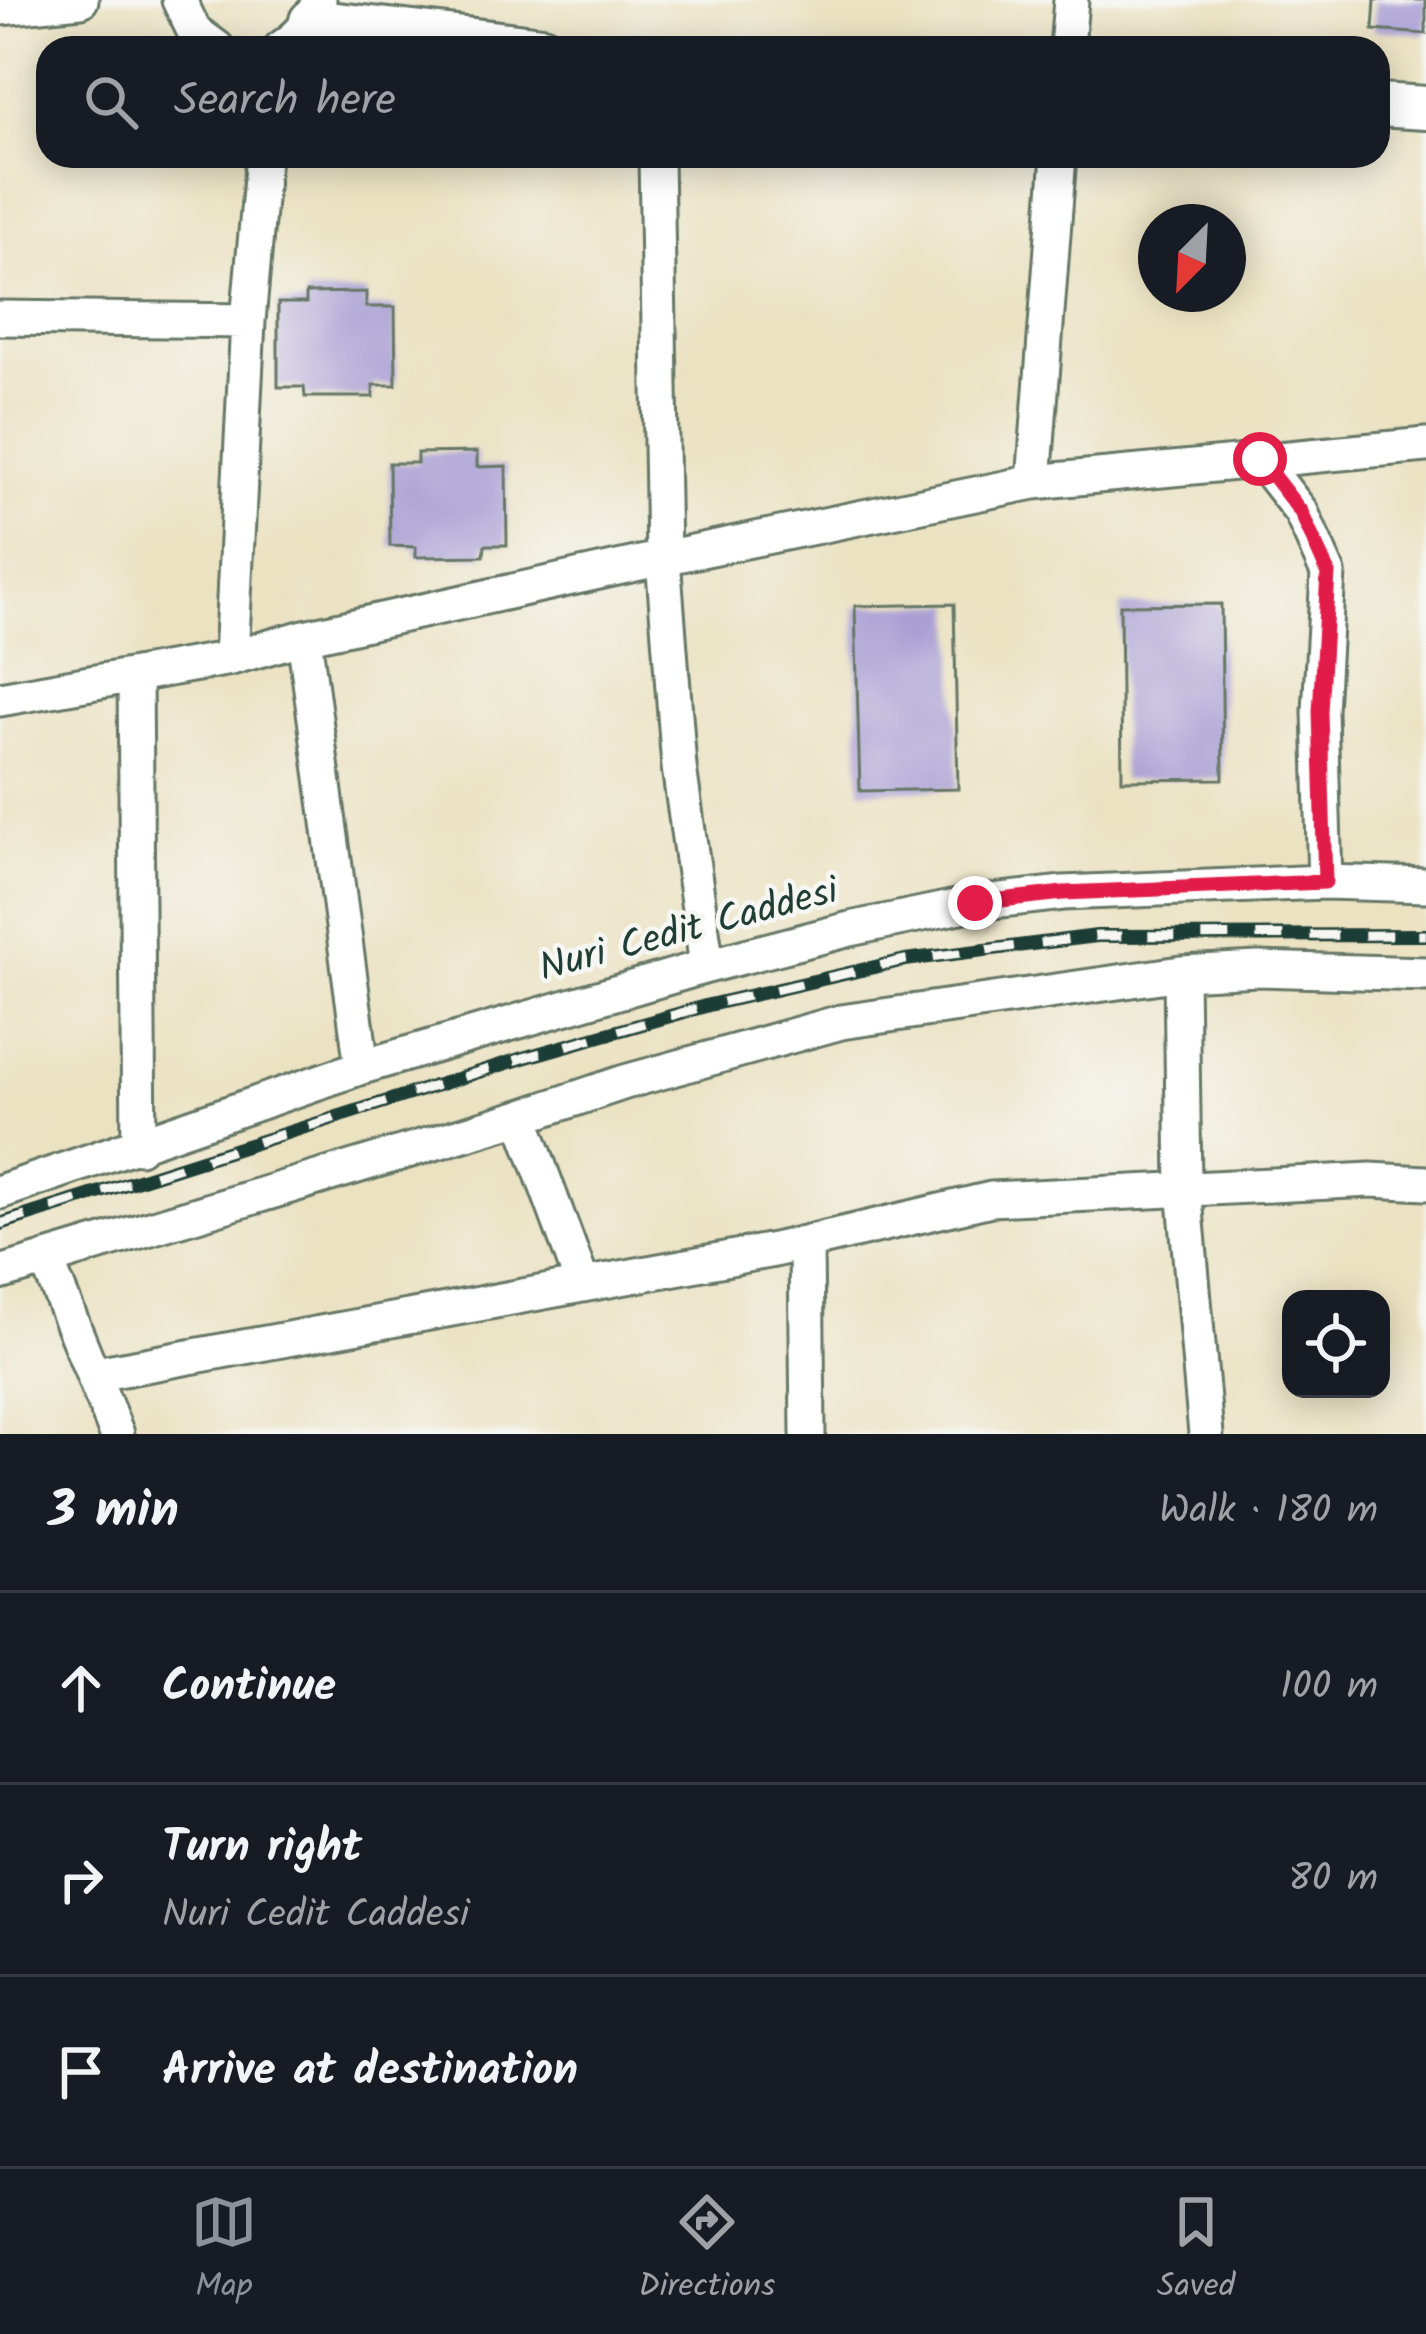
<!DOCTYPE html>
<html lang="en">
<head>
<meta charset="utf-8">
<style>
	body { margin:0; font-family:Kalam,sans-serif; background:#242831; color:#f1f3f6 }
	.controls { position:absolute; right:36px; bottom:36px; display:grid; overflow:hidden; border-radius:24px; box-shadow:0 6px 30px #0003 }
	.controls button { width:108px; height:108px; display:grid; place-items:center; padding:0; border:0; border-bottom:3px solid #363941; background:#171b24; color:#f1f3f6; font:60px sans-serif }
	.compass { position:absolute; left:1138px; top:204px; width:108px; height:108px; border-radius:50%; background:#171b24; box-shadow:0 6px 30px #0003; rotate:204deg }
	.stop { position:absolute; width:36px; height:36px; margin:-27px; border:9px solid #e11d48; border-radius:50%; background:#fff }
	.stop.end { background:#e11d48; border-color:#fff; box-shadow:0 3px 12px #0008 }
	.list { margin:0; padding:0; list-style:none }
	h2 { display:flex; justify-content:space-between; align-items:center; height:156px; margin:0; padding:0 48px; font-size:51px }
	h2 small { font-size:39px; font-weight:400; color:#9ea1a6 }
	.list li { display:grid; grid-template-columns:78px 1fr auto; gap:36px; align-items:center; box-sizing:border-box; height:192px; padding:0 48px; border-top:3px solid #363941 }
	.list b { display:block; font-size:45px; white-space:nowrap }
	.list p { margin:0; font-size:39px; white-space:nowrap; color:#9ea1a6 }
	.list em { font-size:39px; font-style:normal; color:#9ea1a6 }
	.icon { flex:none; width:66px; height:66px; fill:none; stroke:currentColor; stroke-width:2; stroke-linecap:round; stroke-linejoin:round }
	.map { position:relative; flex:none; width:1426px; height:1434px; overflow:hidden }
	.search { position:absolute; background:#171b24; box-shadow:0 6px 30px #0003; left:36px; right:36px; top:36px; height:132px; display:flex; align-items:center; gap:30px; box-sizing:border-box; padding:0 42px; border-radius:36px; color:#9ea1a6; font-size:45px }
	.sheet { height:732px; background:#171b24 }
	nav { display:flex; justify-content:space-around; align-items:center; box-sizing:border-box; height:168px; border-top:3px solid #363941; background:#171b24; font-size:33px; color:#9ea1a6 }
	nav a { display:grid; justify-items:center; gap:6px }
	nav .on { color:#8c9099 }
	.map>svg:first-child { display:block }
	.building { fill:#aba0d4 }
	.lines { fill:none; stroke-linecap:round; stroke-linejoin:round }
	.minor-casing { stroke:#676; stroke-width:39 }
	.major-casing { stroke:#676; stroke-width:48 }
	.minor { stroke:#fff; stroke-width:33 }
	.major { stroke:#fff; stroke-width:42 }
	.rail-casing { stroke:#1f3d34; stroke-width:14 }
	.rail { stroke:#f6f6f2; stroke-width:9; stroke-dasharray:27; stroke-linecap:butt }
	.route { stroke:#e11d48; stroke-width:15 }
	.labels { text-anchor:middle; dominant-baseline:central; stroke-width:9; stroke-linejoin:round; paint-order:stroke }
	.street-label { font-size:39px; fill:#1f3d34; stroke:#f6f6f2 }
</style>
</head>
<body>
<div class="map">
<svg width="1426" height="1434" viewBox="0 0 1426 1434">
	<rect width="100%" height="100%" fill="#f6f6f2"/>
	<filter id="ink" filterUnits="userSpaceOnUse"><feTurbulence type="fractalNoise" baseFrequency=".00833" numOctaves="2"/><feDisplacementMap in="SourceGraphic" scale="24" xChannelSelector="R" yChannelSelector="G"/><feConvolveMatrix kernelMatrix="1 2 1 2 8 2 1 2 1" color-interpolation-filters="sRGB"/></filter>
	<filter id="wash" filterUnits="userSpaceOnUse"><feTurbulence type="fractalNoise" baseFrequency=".004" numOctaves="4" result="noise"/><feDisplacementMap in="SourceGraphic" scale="48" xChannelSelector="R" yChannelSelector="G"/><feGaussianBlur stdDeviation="2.7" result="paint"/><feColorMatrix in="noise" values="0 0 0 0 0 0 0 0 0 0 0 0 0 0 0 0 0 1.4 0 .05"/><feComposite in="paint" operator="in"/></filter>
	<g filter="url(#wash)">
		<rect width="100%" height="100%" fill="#ebe2c2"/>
		<g id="blocks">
			<path class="building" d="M1375,0H1426V34L1373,30Z
				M366,292V307H395L396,385H373V397H305L304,387H278V303H306V293Z
				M477,452V467L506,466L507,545H485L484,556L416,557V547L390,546L389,463H417V453Z
				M954,604L958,789L860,791L855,606Z
				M1221,604L1223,779L1122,780L1120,605Z"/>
		</g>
	</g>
	<g filter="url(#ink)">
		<use href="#blocks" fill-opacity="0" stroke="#676" stroke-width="3"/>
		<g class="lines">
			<g class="minor-casing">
				<path id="minor" d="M179,0L194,31L217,48
					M0,8L81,0
					M281,48C301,35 311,22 319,0
					M1067,48L1071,0
					M656,156L663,558L679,767L707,966
					M0,318L248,321
					M1260,459L1301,512L1328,573L1320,711L1325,882
					M1034,482L1059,156
					M304,637L362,1067
					M231,658L248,321L263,156
					M135,675L139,1147
					M0,699L231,658L304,637L663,558L1034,482L1426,445
					M1181,973L1184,1188L1206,1434
					M521,1117L625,1082L841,1022L1181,973L1258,969L1426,974
					M0,1192L362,1067L707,966L850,929L975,903L1063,893L1325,882L1426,885
					M806,1243L808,1434
					M46,1259L117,1434
					M0,1273L521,1117L583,1285
					M96,1374L774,1250L991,1199L1371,1180L1426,1183"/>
			</g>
			<g class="major-casing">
				<path id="major" d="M311,21L542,48
					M1378,105L1426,108"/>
			</g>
			<use href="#minor" class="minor"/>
			<use href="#major" class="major"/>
			<g class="rail-casing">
				<path id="rail" d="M0,1224L523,1058L709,1005L905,960L1097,936L1426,935"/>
			</g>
			<use href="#rail" class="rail"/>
		</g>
	</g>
	<g class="lines" filter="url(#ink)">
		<path class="route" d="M975,903L1063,893L1325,882L1320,712L1328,573L1301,512L1260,459"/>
	</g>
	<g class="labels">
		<g class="street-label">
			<text transform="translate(689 931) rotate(-15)">Nuri Cedit Caddesi</text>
		</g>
	</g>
</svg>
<div class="controls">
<button><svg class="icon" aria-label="locate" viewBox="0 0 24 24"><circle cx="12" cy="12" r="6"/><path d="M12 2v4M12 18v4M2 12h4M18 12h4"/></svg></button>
</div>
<svg class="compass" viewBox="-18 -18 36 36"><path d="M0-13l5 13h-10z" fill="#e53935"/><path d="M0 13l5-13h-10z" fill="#9ea1a6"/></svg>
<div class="stop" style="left:1260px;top:459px"></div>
<div class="stop end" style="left:975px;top:903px"></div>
<div class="search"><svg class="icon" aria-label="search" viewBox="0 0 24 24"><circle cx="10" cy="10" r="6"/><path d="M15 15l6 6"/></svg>Search here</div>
</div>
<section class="sheet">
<h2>3 min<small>Walk · 180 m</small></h2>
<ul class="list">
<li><svg class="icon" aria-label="ahead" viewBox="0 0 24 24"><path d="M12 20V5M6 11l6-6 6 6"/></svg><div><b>Continue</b></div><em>100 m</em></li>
<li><svg class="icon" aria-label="right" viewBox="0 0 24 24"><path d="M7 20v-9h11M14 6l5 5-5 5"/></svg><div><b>Turn right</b><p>Nuri Cedit Caddesi</p></div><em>80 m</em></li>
<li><svg class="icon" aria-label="arrive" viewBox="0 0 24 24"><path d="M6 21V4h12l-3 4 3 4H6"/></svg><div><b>Arrive at destination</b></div></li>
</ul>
</section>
<nav>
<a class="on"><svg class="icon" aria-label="map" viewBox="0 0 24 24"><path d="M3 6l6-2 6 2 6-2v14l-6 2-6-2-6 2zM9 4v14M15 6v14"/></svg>Map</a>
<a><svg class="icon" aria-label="directions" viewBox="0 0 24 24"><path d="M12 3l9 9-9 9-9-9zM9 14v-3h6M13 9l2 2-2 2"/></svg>Directions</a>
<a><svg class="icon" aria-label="saved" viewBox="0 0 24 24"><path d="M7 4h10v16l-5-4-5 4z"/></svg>Saved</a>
</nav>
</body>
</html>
